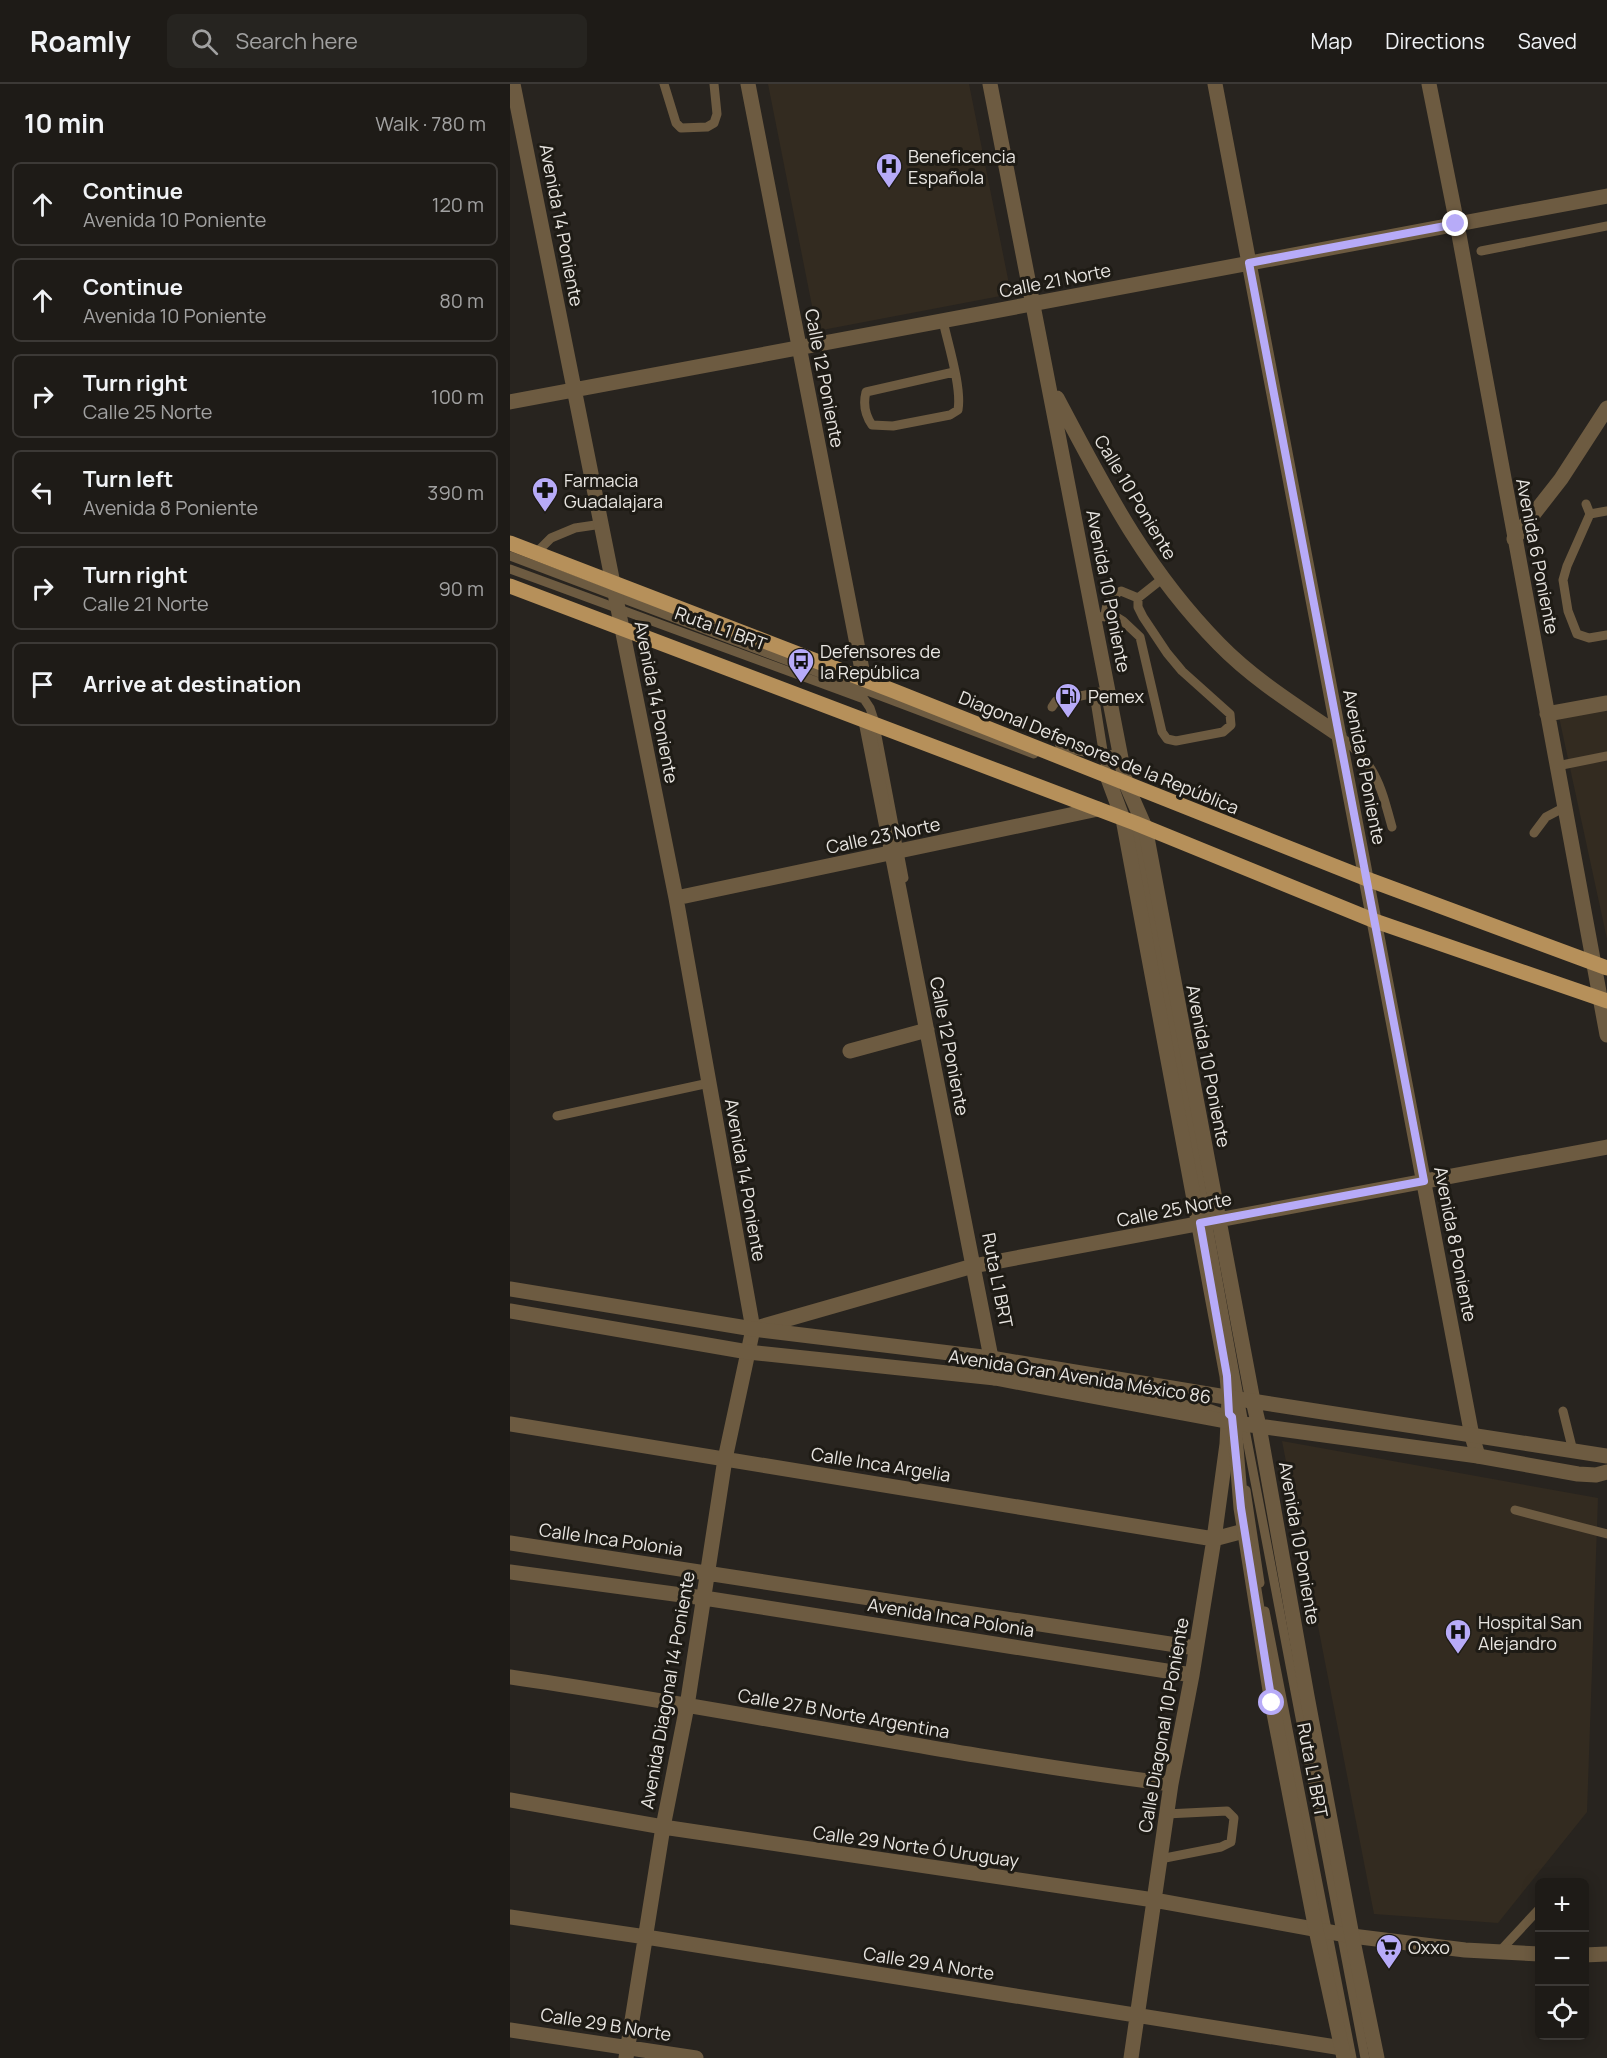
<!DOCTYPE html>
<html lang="en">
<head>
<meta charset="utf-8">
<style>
	body { margin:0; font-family:Manrope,sans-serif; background:#262420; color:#f1f3f6 }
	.controls { position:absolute; right:18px; bottom:18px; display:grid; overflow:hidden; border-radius:9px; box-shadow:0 3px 15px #0003 }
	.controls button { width:54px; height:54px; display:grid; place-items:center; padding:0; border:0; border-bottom:2px solid #3c3936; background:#1e1b17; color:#f1f3f6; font:30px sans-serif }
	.stop { position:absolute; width:18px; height:18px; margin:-14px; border:4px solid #b7abf8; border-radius:50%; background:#fff }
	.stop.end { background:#b7abf8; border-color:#fff; box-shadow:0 2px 6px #0008 }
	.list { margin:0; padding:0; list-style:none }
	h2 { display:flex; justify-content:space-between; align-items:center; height:78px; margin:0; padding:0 24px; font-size:26px }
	h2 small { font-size:20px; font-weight:400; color:#a1a1a1 }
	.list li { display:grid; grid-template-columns:39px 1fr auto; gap:18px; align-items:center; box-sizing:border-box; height:84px; margin:0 12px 12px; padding:0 12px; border:2px solid #3c3936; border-radius:9px }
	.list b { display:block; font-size:22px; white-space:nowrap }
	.list p { margin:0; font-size:20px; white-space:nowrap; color:#a1a1a1 }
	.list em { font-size:20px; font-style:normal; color:#a1a1a1 }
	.icon { flex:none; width:33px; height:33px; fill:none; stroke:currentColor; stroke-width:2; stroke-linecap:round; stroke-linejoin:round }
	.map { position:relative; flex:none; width:1097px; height:1974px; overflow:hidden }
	header { display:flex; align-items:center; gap:36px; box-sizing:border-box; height:84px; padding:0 30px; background:#1e1b17; border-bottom:2px solid #3c3936 }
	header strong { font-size:28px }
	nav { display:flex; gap:33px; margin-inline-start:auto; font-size:21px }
	.search { width:420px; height:54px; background:#262420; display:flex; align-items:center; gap:15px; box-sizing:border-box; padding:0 21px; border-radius:9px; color:#a1a1a1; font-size:22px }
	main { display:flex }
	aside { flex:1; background:#1e1b17 }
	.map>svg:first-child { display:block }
	.built { fill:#332b20 }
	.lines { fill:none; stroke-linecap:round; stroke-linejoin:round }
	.service { stroke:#6d5b41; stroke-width:9 }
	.minor { stroke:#6d5b41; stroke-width:15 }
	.tertiary { stroke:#6d5b41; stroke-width:15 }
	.primary { stroke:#b6905a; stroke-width:15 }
	.route { stroke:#b7abf8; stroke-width:8 }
	.labels { text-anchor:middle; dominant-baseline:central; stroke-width:6; stroke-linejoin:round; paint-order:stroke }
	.poi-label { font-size:18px; fill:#e8e5e1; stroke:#1e1b15; text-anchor:start }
	.street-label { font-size:18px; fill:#e8e5e1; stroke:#1e1b15 }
</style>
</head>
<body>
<header>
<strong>Roamly</strong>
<div class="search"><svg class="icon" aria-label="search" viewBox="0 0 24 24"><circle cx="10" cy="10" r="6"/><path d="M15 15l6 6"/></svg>Search here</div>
<nav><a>Map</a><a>Directions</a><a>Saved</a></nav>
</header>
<main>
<aside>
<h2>10 min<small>Walk · 780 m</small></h2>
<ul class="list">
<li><svg class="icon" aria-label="ahead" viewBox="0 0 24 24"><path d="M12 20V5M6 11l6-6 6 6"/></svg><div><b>Continue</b><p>Avenida 10 Poniente</p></div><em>120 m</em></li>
<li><svg class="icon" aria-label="ahead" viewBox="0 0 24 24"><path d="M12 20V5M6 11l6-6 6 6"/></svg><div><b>Continue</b><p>Avenida 10 Poniente</p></div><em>80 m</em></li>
<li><svg class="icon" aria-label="right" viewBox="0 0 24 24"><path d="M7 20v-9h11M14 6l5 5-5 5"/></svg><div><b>Turn right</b><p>Calle 25 Norte</p></div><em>100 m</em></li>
<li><svg class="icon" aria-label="left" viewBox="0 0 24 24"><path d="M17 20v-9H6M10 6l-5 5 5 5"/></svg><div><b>Turn left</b><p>Avenida 8 Poniente</p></div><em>390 m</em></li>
<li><svg class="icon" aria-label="right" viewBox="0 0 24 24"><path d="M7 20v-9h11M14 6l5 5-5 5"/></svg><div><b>Turn right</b><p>Calle 21 Norte</p></div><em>90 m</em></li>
<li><svg class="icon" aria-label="arrive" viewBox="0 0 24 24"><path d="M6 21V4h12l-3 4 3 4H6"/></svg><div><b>Arrive at destination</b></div></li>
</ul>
</aside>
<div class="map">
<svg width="1097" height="1974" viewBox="0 0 1097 1974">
	<rect width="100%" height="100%" fill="#28241f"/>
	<path class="built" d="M258,0H459L501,210L307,247Z
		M1097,624V855L1049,633Z
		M772,1357L1088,1414L1077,1728L988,1839L864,1830Z"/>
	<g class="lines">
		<path class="service" d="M154,0L166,39L171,44L197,43L204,39L207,30L204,0
			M971,167L1097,142
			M433,237C438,260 452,304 448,326L440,331L383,342L362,341C355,331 353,320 356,308L444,288
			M1076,420L1080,430L1057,482L1053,496L1058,527L1067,550L1079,554L1097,551
			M1080,430L1097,427
			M26,469L41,454L65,444L92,440
			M0,472L524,670
			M0,485L354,615L360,624L364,636L394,794
			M584,533L605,532L613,537L630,553L652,648L657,655L666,657L713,648L721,641L720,630L672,587L657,569L633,533L628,523V514L652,495
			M595,533C596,520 598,513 611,507L628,514
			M584,610L597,692
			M542,623L546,617L590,608
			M547,648L551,667
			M829,651C866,681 870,699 882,743
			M551,663L593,672L610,669
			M1047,682L1097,672
			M625,738L734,1340L855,1974
			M1024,749L1036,733L1055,723
			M47,1032L199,999
			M491,1278L504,1289L521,1293
			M534,1296L701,1325L721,1332
			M1053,1327L1063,1367
			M736,1406L750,1499
			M1005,1426L1097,1450
			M755,1527L842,1974
			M650,1775L711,1763L721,1758L724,1734L717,1727L656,1730
			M990,1867L1030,1824"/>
		<path class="minor" d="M3,0L166,814L243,1245L215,1375L177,1622L153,1743L116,1974
			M238,0L354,596
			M480,0L616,700L635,743L743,1317
			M705,0L962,1352L968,1372
			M919,0L947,140L1097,951
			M547,314C595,405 636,486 709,560C744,596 788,623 829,651
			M0,318L1097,112
			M1004,455L1051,395L1097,324
			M1037,630L1097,619
			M356,637L485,1294
			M597,692L613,735L717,1292L719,1314L717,1360L704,1455L682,1591L661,1700L621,1974
			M166,814L588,725
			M340,967L417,946
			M243,1245L463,1182L1097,1063
			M0,1340L704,1455L734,1447
			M0,1459L686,1564
			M0,1488L194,1514L682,1591
			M0,1593C221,1625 440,1672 661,1700
			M0,1716L153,1743L644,1816L842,1852L955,1866L1030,1870
			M0,1833L136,1853L832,1964
			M1074,1871L1097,1870
			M0,1946L186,1974"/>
		<path class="tertiary" d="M0,1205L243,1245L481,1274L722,1314L1097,1372
			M0,1227L238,1268L485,1294L726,1339L968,1372L1068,1390L1086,1391L1097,1388
			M722,1314L731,1424L762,1619L806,1846L834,1974
			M743,1317L749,1342L797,1612L842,1852L867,1974"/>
		<path class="primary" d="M0,459L384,607L857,795L1097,884
			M0,502L625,739L865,837L1097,917"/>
	</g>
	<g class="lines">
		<path class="route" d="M762,1619L731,1424L722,1333L719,1330L717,1292L690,1139L914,1097L739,179L946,140"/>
	</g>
	<defs>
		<g id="hospital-pin" transform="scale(1.35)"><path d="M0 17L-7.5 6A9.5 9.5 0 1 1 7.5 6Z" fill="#b7abf8" stroke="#1e1b15"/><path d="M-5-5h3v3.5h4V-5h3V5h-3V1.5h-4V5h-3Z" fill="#111"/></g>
		<g id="pharmacy-pin" transform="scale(1.35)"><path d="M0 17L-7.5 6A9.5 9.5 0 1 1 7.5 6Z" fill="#b7abf8" stroke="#1e1b15"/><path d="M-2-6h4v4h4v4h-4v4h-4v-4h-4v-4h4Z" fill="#111"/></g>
		<g id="bus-pin" transform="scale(1.35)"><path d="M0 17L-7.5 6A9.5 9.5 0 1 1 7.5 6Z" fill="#b7abf8" stroke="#1e1b15"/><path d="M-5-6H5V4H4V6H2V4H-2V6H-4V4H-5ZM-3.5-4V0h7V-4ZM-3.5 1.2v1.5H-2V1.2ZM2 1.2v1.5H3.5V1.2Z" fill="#111"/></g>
		<g id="fuel-pin" transform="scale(1.35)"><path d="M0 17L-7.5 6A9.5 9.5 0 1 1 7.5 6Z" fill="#b7abf8" stroke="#1e1b15"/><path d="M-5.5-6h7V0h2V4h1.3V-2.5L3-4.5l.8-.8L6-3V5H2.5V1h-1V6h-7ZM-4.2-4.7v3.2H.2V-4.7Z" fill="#111"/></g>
		<g id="supermarket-pin" transform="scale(1.35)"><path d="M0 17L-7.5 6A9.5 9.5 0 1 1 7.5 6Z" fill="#b7abf8" stroke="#1e1b15"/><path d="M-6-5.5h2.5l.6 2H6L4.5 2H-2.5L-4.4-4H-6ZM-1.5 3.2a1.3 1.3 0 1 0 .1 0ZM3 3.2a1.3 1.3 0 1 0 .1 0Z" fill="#111"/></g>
	</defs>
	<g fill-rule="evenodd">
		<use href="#hospital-pin" x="379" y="82"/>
		<use href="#pharmacy-pin" x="35" y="406"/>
		<use href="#bus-pin" x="291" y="577"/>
		<use href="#fuel-pin" x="558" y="612"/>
		<use href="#hospital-pin" x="948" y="1548"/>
		<use href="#supermarket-pin" x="879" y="1863"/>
	</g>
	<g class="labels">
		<g class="poi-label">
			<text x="398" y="72">Beneficencia<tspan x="398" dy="21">Española</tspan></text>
			<text x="54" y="396">Farmacia<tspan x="54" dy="21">Guadalajara</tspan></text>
			<text x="310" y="567">Defensores de<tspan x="310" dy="21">la República</tspan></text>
			<text x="578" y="612">Pemex</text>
			<text x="968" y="1538">Hospital San<tspan x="968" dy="21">Alejandro</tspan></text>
			<text x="898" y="1863">Oxxo</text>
		</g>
		<g class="street-label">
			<text transform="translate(52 141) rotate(79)">Avenida 14 Poniente</text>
			<text transform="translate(545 196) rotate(-11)">Calle 21 Norte</text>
			<text transform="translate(315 294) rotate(79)">Calle 12 Poniente</text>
			<text transform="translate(626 413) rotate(59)">Calle 10 Poniente</text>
			<text transform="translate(1028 472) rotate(79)">Avenida 6 Poniente</text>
			<text transform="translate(599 507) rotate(79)">Avenida 10 Poniente</text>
			<text transform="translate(211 544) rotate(20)">Ruta L1 BRT</text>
			<text transform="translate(147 618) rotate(79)">Avenida 14 Poniente</text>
			<text transform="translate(589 668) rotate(22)">Diagonal Defensores de la República</text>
			<text transform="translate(855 683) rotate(79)">Avenida 8 Poniente</text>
			<text transform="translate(373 751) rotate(-12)">Calle 23 Norte</text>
			<text transform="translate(440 962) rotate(79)">Calle 12 Poniente</text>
			<text transform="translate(699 982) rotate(79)">Avenida 10 Poniente</text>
			<text transform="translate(236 1096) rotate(80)">Avenida 14 Poniente</text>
			<text transform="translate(664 1125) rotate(-11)">Calle 25 Norte</text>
			<text transform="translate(946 1160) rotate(79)">Avenida 8 Poniente</text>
			<text transform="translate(488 1196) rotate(79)">Ruta L1 BRT</text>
			<text transform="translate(570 1292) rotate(9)">Avenida Gran Avenida México 86</text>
			<text transform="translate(371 1380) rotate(9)">Calle Inca Argelia</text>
			<text transform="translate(101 1455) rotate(8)">Calle Inca Polonia</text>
			<text transform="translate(790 1459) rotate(80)">Avenida 10 Poniente</text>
			<text transform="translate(441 1533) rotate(9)">Avenida Inca Polonia</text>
			<text transform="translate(157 1606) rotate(-80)">Avenida Diagonal 14 Poniente</text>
			<text transform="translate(334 1629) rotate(10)">Calle 27 B Norte Argentina</text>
			<text transform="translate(653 1641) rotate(-80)">Calle Diagonal 10 Poniente</text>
			<text transform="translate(803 1686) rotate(79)">Ruta L1 BRT</text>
			<text transform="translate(406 1762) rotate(8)">Calle 29 Norte Ó Uruguay</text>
			<text transform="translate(419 1879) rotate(9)">Calle 29 A Norte</text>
			<text transform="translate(96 1940) rotate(9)">Calle 29 B Norte</text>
		</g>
	</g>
</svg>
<div class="controls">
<button>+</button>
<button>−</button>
<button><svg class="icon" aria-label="locate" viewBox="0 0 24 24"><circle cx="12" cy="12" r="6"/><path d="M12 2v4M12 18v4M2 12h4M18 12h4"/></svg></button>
</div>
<div class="stop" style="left:762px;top:1619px"></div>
<div class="stop end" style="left:946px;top:140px"></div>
</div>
</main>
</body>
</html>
